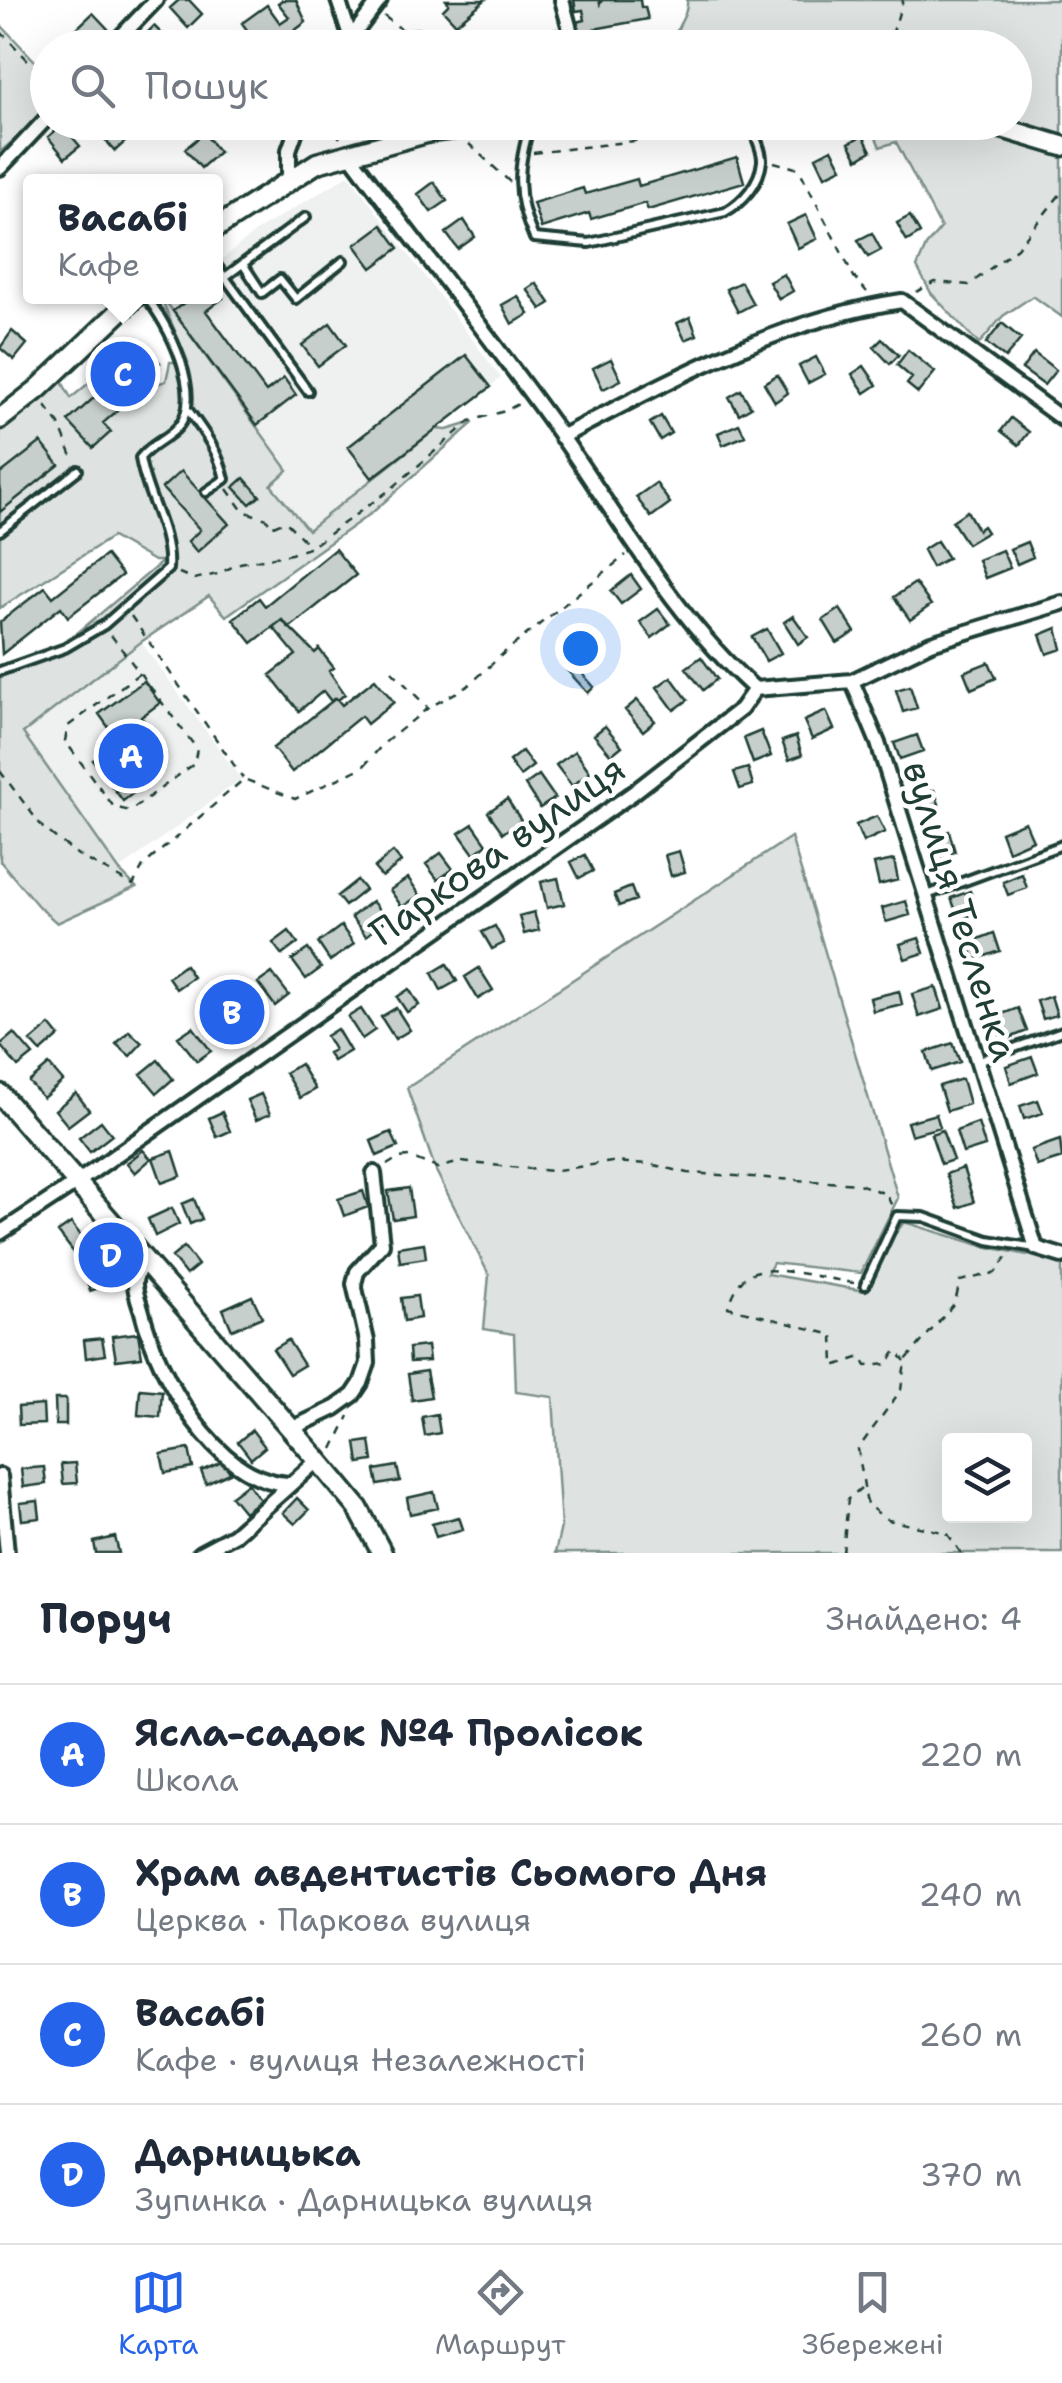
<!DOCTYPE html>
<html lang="uk">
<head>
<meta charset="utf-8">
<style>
	body { margin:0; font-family:"Shantell Sans",sans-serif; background:#f2f2f3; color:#1f2937 }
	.controls { position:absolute; right:30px; bottom:30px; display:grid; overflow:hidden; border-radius:10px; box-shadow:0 10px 40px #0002 }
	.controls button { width:90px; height:90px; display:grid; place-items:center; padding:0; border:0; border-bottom:2px solid #e0e1e3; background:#fff; color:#1f2937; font:50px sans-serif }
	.you { position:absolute; left:580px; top:648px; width:35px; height:35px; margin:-25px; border:8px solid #fff; border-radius:50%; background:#1a73e8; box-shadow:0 0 0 15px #1a73e833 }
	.badge { display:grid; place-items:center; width:65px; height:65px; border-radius:50%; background:#2563eb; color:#fff; font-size:32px; font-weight:700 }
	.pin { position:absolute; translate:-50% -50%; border:5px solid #fff; box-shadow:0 2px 10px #0006 }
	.popup { position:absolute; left:23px; top:174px; width:200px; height:130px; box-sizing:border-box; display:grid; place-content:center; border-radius:10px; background:#fff; filter:drop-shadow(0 2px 8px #0005); font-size:32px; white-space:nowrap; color:#747a83 }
	.popup b { font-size:38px; color:#1f2937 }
	.popup::after { content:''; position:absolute; left:50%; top:100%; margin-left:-20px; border:20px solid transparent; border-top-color:#fff }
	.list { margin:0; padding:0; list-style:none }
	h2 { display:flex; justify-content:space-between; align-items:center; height:130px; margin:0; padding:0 40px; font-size:42px }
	h2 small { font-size:32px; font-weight:400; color:#747a83 }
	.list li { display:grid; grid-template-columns:65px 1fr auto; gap:30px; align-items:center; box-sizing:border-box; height:140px; padding:0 40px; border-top:2px solid #e0e1e3 }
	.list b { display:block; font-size:38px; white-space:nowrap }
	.list p { margin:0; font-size:32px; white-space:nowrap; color:#747a83 }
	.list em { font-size:32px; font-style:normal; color:#747a83 }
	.icon { flex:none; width:55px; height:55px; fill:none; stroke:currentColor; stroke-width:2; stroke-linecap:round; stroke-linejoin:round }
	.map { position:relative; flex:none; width:1062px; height:1553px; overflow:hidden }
	.search { position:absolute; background:#fff; box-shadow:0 10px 40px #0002; left:30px; right:30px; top:30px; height:110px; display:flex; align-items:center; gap:25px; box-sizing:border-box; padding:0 35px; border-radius:55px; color:#747a83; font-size:38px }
	.sheet { height:690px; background:#fff }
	nav { display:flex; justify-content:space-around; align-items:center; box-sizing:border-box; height:140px; border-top:2px solid #e0e1e3; background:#fff; font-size:28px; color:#747a83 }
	nav a { display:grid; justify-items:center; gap:5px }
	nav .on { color:#2563eb }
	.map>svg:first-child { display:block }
	.built { fill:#eef1f0 }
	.green { fill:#dee3e2; stroke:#7e908b; stroke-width:2.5; fill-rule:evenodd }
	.building { fill:#c7cfcc; stroke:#1f3d34; stroke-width:2.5 }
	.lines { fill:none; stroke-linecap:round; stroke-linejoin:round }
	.lane-casing { stroke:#1f3d34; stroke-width:14 }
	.street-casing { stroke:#1f3d34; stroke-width:20 }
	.secondary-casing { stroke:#1f3d34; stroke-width:25 }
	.path { stroke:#1f3d34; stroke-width:2.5; stroke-dasharray:8 8; stroke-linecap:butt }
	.lane { stroke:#fff; stroke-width:6 }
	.street { stroke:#fff; stroke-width:12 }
	.secondary { stroke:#fff; stroke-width:18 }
	.labels { text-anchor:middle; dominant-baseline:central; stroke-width:9; stroke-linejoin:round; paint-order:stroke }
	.street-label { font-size:38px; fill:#1f3d34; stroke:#fff }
</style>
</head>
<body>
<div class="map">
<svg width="1062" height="1553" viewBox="0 0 1062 1553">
	<rect width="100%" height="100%" fill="#fff"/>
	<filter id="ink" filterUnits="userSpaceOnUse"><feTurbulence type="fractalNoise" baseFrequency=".01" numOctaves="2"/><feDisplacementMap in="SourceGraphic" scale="20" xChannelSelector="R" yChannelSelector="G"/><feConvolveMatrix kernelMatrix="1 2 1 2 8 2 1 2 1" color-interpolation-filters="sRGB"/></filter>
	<g filter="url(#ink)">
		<path class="built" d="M349,175L501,378L308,530L271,484L287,469L167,303L175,297L216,296V264L258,230Z
			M141,642L241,779L119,870L23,733Z"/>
		<path class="green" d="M687,0H1062V317L1033,296L1003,316L979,344L931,293L917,267L926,246L941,228L896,142L880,147L870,123L1014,122V48H672C672,30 689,17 687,0Z
			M0,24L48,75L47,104L26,130L0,152Z
			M167,303L288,470L271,485L308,530L436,429L447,430L474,422L373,512L226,616L209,596L141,642L23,733L119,870L136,887L57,923L38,906L0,861V677L50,656L163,561H154L112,537L0,608V428L61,380L71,398L102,372L114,375L130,393L166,381L170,362H188L164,305Z
			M791,837L898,1198L861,1273L773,1263L767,1274L865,1291L890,1241L904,1222L983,1246L1062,1262V1553H555L561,1527L553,1397L516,1392L514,1334L484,1329L489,1275L436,1171L407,1088ZM950,1440H1024V1516H950Z"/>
		<path class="building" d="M179,0H189L202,14L188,28L170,8Z
			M282,0H296L306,22L271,48H260L242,23L267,5L280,23L289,17L278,3Z
			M446,0H485L456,24L443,10L449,4Z
			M574,0H599L600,4L602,0H640L641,7H645L648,19L594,29L595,35L580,37L577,22L585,20L583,10L576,11Z
			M93,13L108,29L90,46L75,30Z
			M154,26L173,45L170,48H151L142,38Z
			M103,122H108L125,142L115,151L96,129Z
			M62,125L80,146L65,158L48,137Z
			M204,133L219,152L201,168L185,149Z
			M863,135L871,151L858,159L849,143Z
			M832,149L842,168L825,176L816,157Z
			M737,157L744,182L648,210L645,203L591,219L589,213L541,228L533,203L583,188L585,194L637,179L639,186Z
			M434,182L447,201L431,212L418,194Z
			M806,215L817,239L798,248L787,224Z
			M910,216L920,233L907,241L897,223Z
			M464,220L475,237L458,249L446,233Z
			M382,225L399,248L372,268L355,245Z
			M872,233L881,250L868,257L858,240Z
			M784,274L793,291L779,299L769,282Z
			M741,282L753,304L738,312L726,289Z
			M536,283L550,303L541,309L527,289Z
			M216,288L223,298L206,311L266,392L284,378L296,395L257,425L173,311L193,296H216Z
			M518,296L529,314L512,324L502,305Z
			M690,317L697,335L685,340L677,323Z
			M330,323L346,345L318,366L302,345Z
			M1002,323L1021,339L1005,358L986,343Z
			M12,331L27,344L14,360L0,348Z
			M882,339L899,355L890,364L874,347Z
			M145,346L160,363L130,389L115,371Z
			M908,350L935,372L918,393L907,384L912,378L897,365Z
			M1034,353L1056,370L1044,385L1022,369Z
			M466,355L491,387L372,478L348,447Z
			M816,357L825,374L808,383L799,366Z
			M611,359L621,380L603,389L593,368Z
			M864,366L877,385L865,393L852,374Z
			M777,375L788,393L775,402L764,383Z
			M107,386L124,405L103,423L111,432L93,448L68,421Z
			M741,390L751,407L739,414L729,397Z
			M661,416L671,433L660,440L650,423Z
			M1011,418L1029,432L1019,445L1001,431Z
			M739,424L745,436L723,445L718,433Z
			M41,442L59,465L0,512V474Z
			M181,471L229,524L197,552L188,541L200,530L162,488Z
			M244,478L260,496L250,504L234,487Z
			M656,483L670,503L651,517L636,497Z
			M967,511L978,530L983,526L987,532L967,544L952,521Z
			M937,541L948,558L932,567L923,550Z
			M1027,542L1033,557L1017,564L1010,549Z
			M335,549L356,575L289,628L282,620L252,643L233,619L259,598L265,606Z
			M1002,550L1010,568L985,578L978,560Z
			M106,555L122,575L68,617L61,607L2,654L0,622L45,587L53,597Z
			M631,575L641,589L621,604L611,591Z
			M915,583L931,605L910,620L894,597Z
			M658,609L670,624L652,638L640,622Z
			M840,609L855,632L837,643L823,620Z
			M793,616L808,637L798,644L784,622Z
			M282,620L315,653L319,649L334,668L329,671L345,694L338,700L336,698L331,701L323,691L299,711L270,675L296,655L273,627Z
			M1057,628L1062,649L1047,654L1040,635Z
			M767,629L781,653L766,661L752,637Z
			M701,657L717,679L703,690L686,668Z
			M989,662L996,678L971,689L964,672Z
			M574,664L594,687L588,693L567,670Z
			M671,677L688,700L674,710L657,687Z
			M375,679L394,702L367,724L361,716L292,772L273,748L336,698L342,705Z
			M144,681L160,703L141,717L160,743L131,765L145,784L123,801L93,760L113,746L109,739L114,735L99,714Z
			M910,686L917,708L903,712L896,690Z
			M637,700L655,721L643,731L625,710Z
			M826,711L834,729L812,739L804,721Z
			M605,726L622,746L611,755L594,735Z
			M761,731L771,756L753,763L744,738Z
			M917,735L923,751L900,759L894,743Z
			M796,736L802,755L789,760L782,741Z
			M522,751L533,766L520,776L509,761Z
			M575,751L590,772L572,786L556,765Z
			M748,768L753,785L740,789L734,772Z
			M539,775L555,798L540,808L525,785Z
			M934,790L939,804L919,812L913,797Z
			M507,799L521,820L503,833L488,812Z
			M877,816L885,832L863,842L856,825Z
			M1025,822L1033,840L1008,851L1001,832Z
			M473,824L487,844L474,854L459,833Z
			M949,831L955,852L939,857L933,836Z
			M679,851L685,872L671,876L665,855Z
			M393,852L401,862L382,877L374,868Z
			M441,853L453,869L438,880L426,864Z
			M585,855L593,871L579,878L571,862Z
			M894,860L898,880L879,885L874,864Z
			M1022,874L1027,888L1008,895L1003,882Z
			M408,878L420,895L402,907L390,890Z
			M558,878L564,904L547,908L541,882Z
			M357,880L365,890L345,906L337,896Z
			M631,887L636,900L619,906L614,894Z
			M970,891L978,913L959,919L951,898Z
			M372,901L387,919L366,936L351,917Z
			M906,901L910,915L886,922L882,908Z
			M534,912L539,930L524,934L519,916Z
			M341,926L354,944L330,961L318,943Z
			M495,926L504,943L492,949L482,932Z
			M289,931L298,943L282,955L273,943Z
			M994,933L1000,951L974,960L968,943Z
			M919,938L924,953L905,959L900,944Z
			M308,949L321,968L306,979L292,960Z
			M447,964L457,981L441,990L432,973Z
			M185,965L193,977L176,989L168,977Z
			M479,968L493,990L478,999L465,977Z
			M272,973L289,995L275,1006L258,983Z
			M936,987L943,1009L919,1017L912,994Z
			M409,989L419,1005L407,1012L397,997Z
			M899,991L902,1004L873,1011L870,998Z
			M233,993L251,1017L231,1032L213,1008Z
			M1051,996L1057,1015L1043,1019L1037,1001Z
			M396,1008L410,1030L395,1039L381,1017Z
			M1018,1008L1027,1031L1002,1041L994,1017Z
			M361,1009L375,1030L362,1039L348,1017Z
			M50,1025L59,1036L41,1052L31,1041Z
			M193,1027L211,1051L197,1061L178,1037Z
			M337,1029L350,1051L333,1061L328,1053L334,1050L326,1036Z
			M129,1031L142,1043L130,1056L116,1044Z
			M14,1033L33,1055L18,1067L0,1045Z
			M953,1043L960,1062L932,1071L926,1052Z
			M1032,1057L1038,1073L1011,1083L1006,1066Z
			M158,1060L173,1079L157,1093L141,1074Z
			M300,1064L315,1089L300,1098L285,1073Z
			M49,1065L63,1081L43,1098L29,1082Z
			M962,1079L969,1104L947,1111L939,1086Z
			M76,1093L89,1110L68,1126L55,1110Z
			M261,1094L270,1114L256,1120L247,1100Z
			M1038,1100L1043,1113L1024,1119L1020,1106Z
			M222,1112L230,1131L217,1137L209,1118Z
			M936,1114L940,1127L911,1135L907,1122Z
			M101,1121L112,1135L90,1152L79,1138Z
			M978,1123L985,1146L963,1153L956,1131Z
			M942,1130L953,1160L941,1164L931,1134Z
			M391,1132L398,1147L377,1156L371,1141Z
			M1060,1140L1062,1158L1037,1166L1031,1150Z
			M143,1150L151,1159L135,1173L127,1163Z
			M173,1151L181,1176L162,1183L153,1158Z
			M963,1168L974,1202L958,1208L946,1174Z
			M409,1188L413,1216L393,1219L388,1191Z
			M363,1191L368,1207L344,1216L338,1199Z
			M194,1199L202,1219L190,1224L182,1204Z
			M172,1208L179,1224L155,1236L148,1219Z
			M71,1223L88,1244L75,1254L58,1232Z
			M424,1243L426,1258L400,1262L398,1247Z
			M184,1247L198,1265L186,1275L172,1257Z
			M108,1267L113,1283L90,1291L85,1274Z
			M252,1296L262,1317L232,1330L223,1309Z
			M417,1296L420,1318L404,1321L401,1298Z
			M138,1333L142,1357L116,1360L112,1336Z
			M102,1338L105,1355L86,1358L84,1340Z
			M288,1340L304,1365L289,1374L273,1349Z
			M427,1346L429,1361L410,1362L409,1348Z
			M426,1371L431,1397L412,1400L408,1374Z
			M140,1389L162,1391L160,1417L138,1415Z
			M55,1399H66V1425H56Z
			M43,1405L44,1424L19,1425L18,1407Z
			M437,1414L440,1433L425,1436L422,1417Z
			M252,1430L265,1447L251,1459L238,1442Z
			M370,1441L373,1461L359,1463L356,1443Z
			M189,1449L193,1468L165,1473L161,1454Z
			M224,1461L230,1473L206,1484L201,1471Z
			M75,1463L77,1483L63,1484L61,1464Z
			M397,1466L400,1481L378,1485L375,1470Z
			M44,1467L46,1484L23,1487L21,1469Z
			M248,1483L260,1500L244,1512L231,1496Z
			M434,1492L438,1508L410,1514L407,1498Z
			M297,1498L309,1510L295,1524L283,1513Z
			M38,1501L40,1518L22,1520L20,1503Z
			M459,1517L463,1529L436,1537L432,1524Z
			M115,1537L119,1553H96L94,1542Z"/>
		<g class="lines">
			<g class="lane-casing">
				<path id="lane" d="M531,122C517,166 515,196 534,238L589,243L725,212C743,202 760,183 762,161C763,150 753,133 750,122
					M243,264L262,293L280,279L296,299L343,261
					M216,265L308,391
					M225,277L306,217
					M188,410C204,432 219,452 225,479L206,492
					M0,531L78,470
					M0,671L65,648L104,625L168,569C171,530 146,497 140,458C151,444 166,440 177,428C206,397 168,322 145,296
					M927,895L1062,845
					M978,1061L1062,1031
					M865,1285L897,1216L924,1217L988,1240L1035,1248"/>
			</g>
			<g class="street-casing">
				<path id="street" d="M338,0L351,38L345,48
					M562,0L575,48
					M351,38L380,0
					M110,48L156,0
					M348,152C418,247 492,338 560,434C621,521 675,618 755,689
					M0,168L48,117
					M289,179V150L299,122
					M561,437C669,381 780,319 902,301L1062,419
					M852,681L878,743L1036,1248L1062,1256
					M755,689L852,681L931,643L1062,603
					M0,1233L76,1183L633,793L741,709L755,689
					M143,1261C141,1267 135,1276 135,1282C134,1291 140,1304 142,1312C158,1375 215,1480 288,1484
					M291,1429L335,1408L353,1395L361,1383L368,1363L367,1341L354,1284L357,1272L382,1244L374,1173
					M0,1476L7,1553
					M200,1553L234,1535L318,1460"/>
			</g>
			<g class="secondary-casing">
				<path id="secondary" d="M982,122L1062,146
					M216,228L317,163L430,132L507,122
					M0,419L38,389L136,296
					M0,1094L318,1460L358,1508L382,1553"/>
			</g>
			<path class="path" d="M384,16L402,30C419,28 430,27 445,36L531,38L557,29
				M0,31L48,81
				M883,48L892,35L903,0
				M329,122L340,138
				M469,144L510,182
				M533,153L702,133L738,125
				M774,162L799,169L854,277L867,292
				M916,292L935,282L969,285L1017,248L1062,192
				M46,406L59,424L73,459
				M227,489L243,511L267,519L271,527L285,521L310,546
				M179,573L194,579L218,574L240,563L291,554L311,547L391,489L470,421L505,411L522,402
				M131,616L243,778
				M111,635L197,749L194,764L130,811L114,807L65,741L68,726L140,673
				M392,671L427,707
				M0,771L43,828L78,855L133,885L144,865L244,779L295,799L363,767L383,744L428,708L468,686L505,652L626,555
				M387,1165L398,1158L410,1157L437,1168L461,1162L551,1171L612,1162L650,1164L688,1173L859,1184L886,1194L892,1206
				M854,1283C831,1280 768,1263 750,1274C738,1280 733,1296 728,1307L833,1335L834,1366L861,1357L866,1366L887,1364L896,1351L905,1361
				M333,1449L349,1416
				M843,1553L848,1499L861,1488
				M961,1553L947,1533L888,1520L867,1505L858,1449L901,1390L905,1361L955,1303L960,1281L995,1273L1009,1254"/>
			<use href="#lane" class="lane"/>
			<use href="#street" class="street"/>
			<use href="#secondary" class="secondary"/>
		</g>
	</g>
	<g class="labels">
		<g class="street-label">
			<text transform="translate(497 850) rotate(-35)">Паркова вулиця</text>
			<text transform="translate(961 911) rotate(73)">вулиця Тесленка</text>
		</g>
	</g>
</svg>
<div class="controls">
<button><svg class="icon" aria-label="layers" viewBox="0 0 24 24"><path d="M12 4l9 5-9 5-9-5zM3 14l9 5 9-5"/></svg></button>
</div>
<div class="you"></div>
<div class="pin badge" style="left:131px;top:756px">A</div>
<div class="pin badge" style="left:232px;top:1012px">B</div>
<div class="pin badge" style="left:123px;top:374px">C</div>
<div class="popup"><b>Васабі</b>Кафе</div>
<div class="pin badge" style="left:111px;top:1255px">D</div>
<div class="search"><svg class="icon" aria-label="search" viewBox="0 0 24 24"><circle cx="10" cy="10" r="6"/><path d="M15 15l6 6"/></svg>Пошук</div>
</div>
<section class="sheet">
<h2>Поруч<small>Знайдено: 4</small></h2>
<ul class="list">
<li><span class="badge">A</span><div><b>Ясла-садок №4 Пролісок</b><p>Школа</p></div><em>220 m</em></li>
<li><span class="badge">B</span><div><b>Храм авдентистів Сьомого Дня</b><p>Церква · Паркова вулиця</p></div><em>240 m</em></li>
<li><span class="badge">C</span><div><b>Васабі</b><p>Кафе · вулиця Незалежності</p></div><em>260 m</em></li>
<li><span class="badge">D</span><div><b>Дарницька</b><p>Зупинка · Дарницька вулиця</p></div><em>370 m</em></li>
</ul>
</section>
<nav>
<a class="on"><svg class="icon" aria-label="map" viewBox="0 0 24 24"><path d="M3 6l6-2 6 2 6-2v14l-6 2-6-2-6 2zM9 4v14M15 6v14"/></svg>Карта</a>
<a><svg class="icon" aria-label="directions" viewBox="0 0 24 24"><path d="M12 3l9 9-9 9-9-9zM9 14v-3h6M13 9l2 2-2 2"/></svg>Маршрут</a>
<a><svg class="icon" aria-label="saved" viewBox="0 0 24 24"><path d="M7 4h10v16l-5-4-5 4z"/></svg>Збережені</a>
</nav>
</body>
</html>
